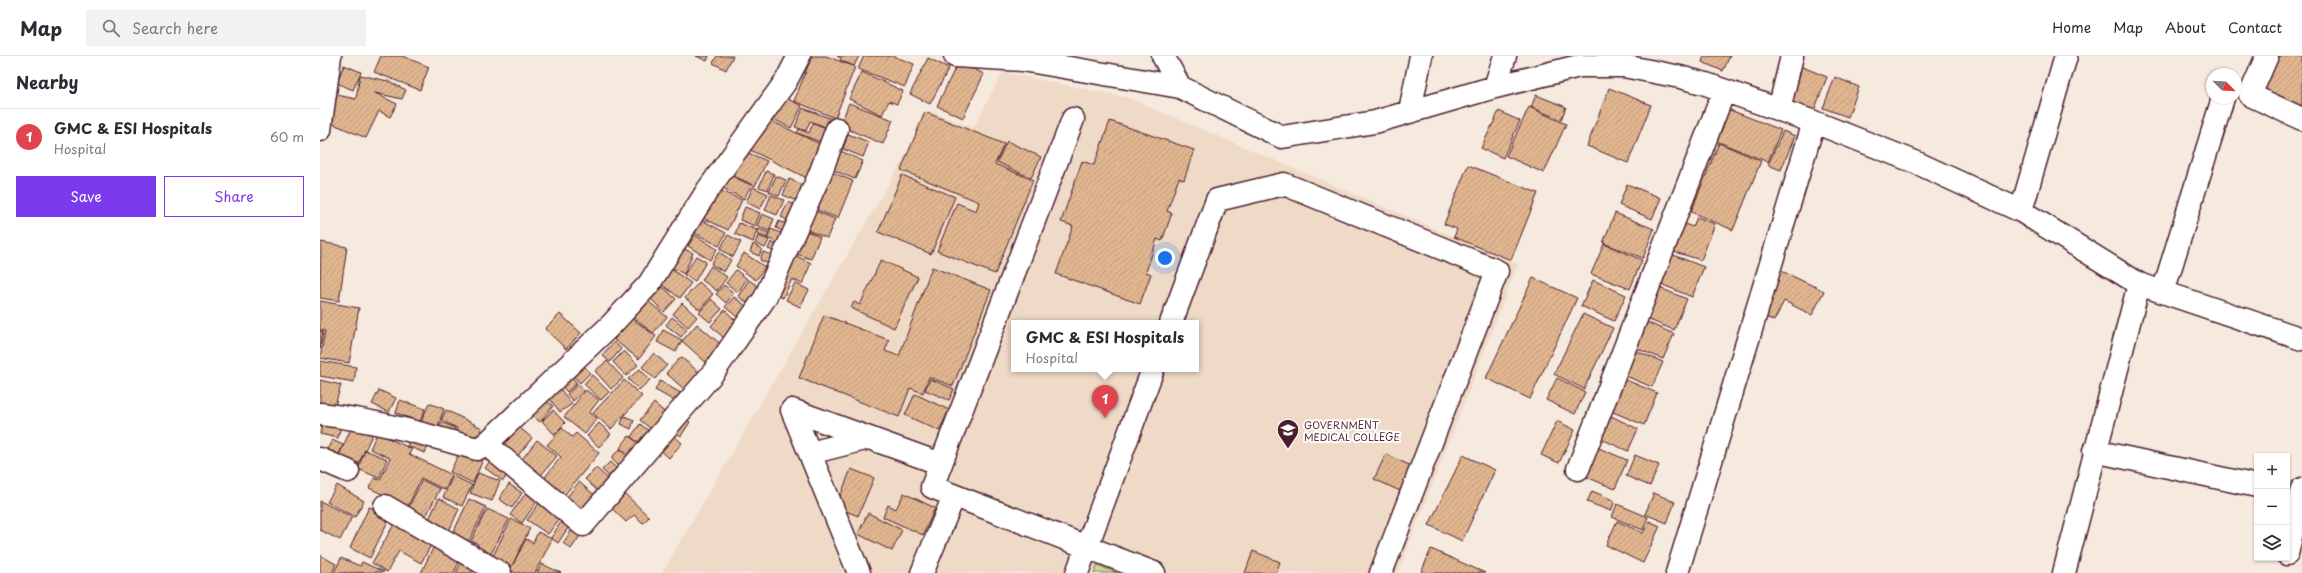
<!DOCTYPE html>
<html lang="en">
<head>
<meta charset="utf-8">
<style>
	body { margin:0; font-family:"Playpen Sans",sans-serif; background:#f2f2f3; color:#2b2b33 }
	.controls { position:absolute; right:12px; bottom:12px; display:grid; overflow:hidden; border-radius:0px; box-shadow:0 1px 3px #0004 }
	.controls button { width:36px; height:36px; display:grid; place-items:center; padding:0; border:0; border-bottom:1px solid #e1e1e2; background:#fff; color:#2b2b33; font:20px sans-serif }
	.compass { position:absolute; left:1886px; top:12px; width:36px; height:36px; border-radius:50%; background:#fff; box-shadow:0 1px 3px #0004; rotate:114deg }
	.you { position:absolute; left:845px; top:202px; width:14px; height:14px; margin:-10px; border:3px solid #fff; border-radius:50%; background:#1a73e8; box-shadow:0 0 0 6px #1a73e833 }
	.badge { display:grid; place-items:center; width:26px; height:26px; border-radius:50%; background:#7c3aed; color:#fff; font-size:13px; font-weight:700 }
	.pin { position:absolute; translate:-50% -33px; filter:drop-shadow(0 1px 2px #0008) }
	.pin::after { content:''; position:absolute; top:21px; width:14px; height:12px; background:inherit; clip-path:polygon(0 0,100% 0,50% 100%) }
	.popup { position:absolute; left:691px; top:264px; width:188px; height:52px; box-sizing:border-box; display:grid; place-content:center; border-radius:0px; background:#fff; filter:drop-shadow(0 1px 3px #0005); font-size:13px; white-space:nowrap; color:#7c7c81 }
	.popup b { font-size:15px; color:#2b2b33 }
	.popup::after { content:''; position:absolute; left:50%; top:100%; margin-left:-8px; border:8px solid transparent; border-top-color:#fff }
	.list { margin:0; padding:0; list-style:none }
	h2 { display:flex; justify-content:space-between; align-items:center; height:52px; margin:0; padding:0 16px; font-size:17px }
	h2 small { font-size:13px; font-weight:400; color:#7c7c81 }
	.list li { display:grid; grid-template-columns:26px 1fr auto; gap:12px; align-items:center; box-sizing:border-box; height:56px; padding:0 16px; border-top:1px solid #e1e1e2 }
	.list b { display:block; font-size:15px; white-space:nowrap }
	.list p { margin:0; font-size:13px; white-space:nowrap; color:#7c7c81 }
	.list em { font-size:13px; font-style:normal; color:#7c7c81 }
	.actions { display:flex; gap:8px; padding:12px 16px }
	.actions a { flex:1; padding:9px 0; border:1px solid #7c3aed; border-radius:0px; text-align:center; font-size:14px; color:#7c3aed }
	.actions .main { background:#7c3aed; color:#fff }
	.icon { flex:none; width:22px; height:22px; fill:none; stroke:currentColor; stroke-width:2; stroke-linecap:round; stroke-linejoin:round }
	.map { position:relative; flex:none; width:1982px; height:517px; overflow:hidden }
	header { display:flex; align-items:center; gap:24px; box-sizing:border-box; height:56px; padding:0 20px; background:#fff; border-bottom:1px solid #e1e1e2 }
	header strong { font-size:19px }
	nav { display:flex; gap:22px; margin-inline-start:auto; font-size:14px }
	.search { width:280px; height:36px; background:#f2f2f3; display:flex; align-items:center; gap:10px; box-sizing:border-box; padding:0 14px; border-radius:0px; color:#7c7c81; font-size:15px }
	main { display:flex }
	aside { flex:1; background:#fff }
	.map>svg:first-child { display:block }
	.built { fill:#efdac7; fill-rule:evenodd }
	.park { fill:url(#park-tufts); stroke:#8a7e5f }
	.building { fill:url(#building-hatch); stroke:#4a1f2b }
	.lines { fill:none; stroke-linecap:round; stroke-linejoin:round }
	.minor-casing { stroke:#4a1f2b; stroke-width:25 }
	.minor { stroke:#fff; stroke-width:22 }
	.labels { text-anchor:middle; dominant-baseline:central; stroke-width:4; stroke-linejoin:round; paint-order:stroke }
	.poi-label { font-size:10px; fill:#4a1f2b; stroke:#fff; text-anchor:start }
</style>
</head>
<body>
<header>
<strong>Map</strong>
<div class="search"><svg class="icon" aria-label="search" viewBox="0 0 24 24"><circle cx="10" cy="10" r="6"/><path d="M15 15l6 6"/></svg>Search here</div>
<nav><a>Home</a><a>Map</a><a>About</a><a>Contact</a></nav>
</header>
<main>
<aside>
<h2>Nearby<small></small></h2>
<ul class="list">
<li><span class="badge" style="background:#e0444e">1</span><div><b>GMC &amp; ESI Hospitals</b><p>Hospital</p></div><em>60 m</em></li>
</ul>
<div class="actions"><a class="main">Save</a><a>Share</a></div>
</aside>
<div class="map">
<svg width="1982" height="517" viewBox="0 0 1982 517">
	<defs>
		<pattern id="park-tufts" width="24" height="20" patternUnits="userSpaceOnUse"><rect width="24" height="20" fill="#c9de93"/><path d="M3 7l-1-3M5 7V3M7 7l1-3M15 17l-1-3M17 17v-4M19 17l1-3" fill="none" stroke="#aebe7f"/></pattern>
		<pattern id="building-hatch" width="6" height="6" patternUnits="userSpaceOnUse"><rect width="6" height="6" fill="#e0b690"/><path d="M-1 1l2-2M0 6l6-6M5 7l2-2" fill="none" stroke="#c29c7c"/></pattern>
	</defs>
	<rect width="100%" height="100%" fill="#f6e9de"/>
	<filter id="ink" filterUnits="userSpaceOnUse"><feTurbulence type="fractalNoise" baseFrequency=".025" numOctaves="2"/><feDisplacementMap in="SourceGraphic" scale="8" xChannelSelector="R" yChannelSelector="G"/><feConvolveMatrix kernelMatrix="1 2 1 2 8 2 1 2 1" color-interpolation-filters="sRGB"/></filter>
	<g filter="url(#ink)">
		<path class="built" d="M683,16L809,42L1198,208L1078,517H342L611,55L653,72ZM694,267H876V313H694Z"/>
		<path class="park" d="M777,509L797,517H774Z"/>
		<path class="building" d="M61,0H82L109,11L100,34L54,16Z
			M376,0H389L387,5Z
			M397,0H413L406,14L393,7Z
			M492,0H506L535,11L515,62L474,45Z
			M517,0H539L534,10L520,4L521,2Z
			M544,0H573L594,8L585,31L538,13Z
			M1384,0H1410L1403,15L1382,6Z
			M1956,0H1982V58L1939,39Z
			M608,2L629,12L610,48L590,38Z
			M638,6L664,18L643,62L617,50Z
			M24,9L41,16L33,34L17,27Z
			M1480,10L1507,21L1494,55L1467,44Z
			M542,16L583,35L577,48L569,45L562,59L529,43Z
			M40,19L68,25L86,34L82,43L55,37L77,48L70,61L59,55L46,82L11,67L17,39L36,43Z
			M1515,21L1539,31L1528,61L1503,52Z
			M1289,32L1331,49L1308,107L1267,90Z
			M460,39L482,50L471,72L449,61Z
			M1216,39L1246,51L1241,64L1211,51Z
			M529,47L573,64L563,88L520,70Z
			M1400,50L1461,74L1448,106L1386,81Z
			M1209,51L1246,68L1224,117L1186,100Z
			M483,52L512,63L508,72L490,65L486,75L475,71Z
			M1179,55L1200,65L1183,102L1161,92Z
			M605,56L684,88L675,108L713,124L675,218L617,195L637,147L656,155L659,146L581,114Z
			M443,61L502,89L487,122L428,93Z
			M790,65L874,94L864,124L859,122L847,155L852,157L842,185L837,183L826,216L831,218L820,248L736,218L753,170L741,166L762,105L774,109Z
			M493,67L509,73L503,87L477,77L479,73L489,77Z
			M1463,75L1475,80L1461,114L1448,109Z
			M528,78L549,86L543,101L523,93Z
			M687,85L721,101L711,122L677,106Z
			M1399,87L1441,105L1413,174L1371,156Z
			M516,93L543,105L535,123L508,112Z
			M424,95L447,105L435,130L412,119Z
			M1148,109L1218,137L1191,204L1134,181L1137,173L1124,168Z
			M507,114L533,125L518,162L491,152Z
			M446,115L454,118L448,134L439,131Z
			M407,118L431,129L424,143L401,131Z
			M582,119L635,141L611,198L558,176Z
			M456,120L466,124L459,140L449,136Z
			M469,123L486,130L479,146L463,139Z
			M1307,128L1341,142L1332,163L1299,149Z
			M433,131L448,138L440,153L426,146Z
			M397,133L422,144L408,174L383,162Z
			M451,139L464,144L457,159L445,154Z
			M468,146L480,151L474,167L461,161Z
			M425,151L440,157L435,170L420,164Z
			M490,153L515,163L507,182L482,172Z
			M1295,157L1334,173L1323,202L1283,187Z
			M442,158L454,163L449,175L437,170Z
			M1377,161L1395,168L1381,204L1348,194L1359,166L1373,171Z
			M380,163L406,177L399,190L373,176Z
			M459,165L472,170L469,178L456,172Z
			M419,167L437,174L433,186L415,178Z
			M480,172L500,181L491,203L471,196Z
			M439,173L449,177L447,182L437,178Z
			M451,173L468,180L464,189L447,182Z
			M375,179L397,193L390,204L368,190Z
			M408,179L421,186L413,201L400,193Z
			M438,180L449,184L445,192L435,187Z
			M1,186L27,191L19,245L0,242Z
			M451,186L463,192L461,198L448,193Z
			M433,188L442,193L439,200L430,196Z
			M1284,188L1322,204L1310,233L1271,218Z
			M360,191L373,197L364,218L351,211Z
			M399,196L411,204L404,216L391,208Z
			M443,196L458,201L454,210L440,204Z
			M424,197L445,211L436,224L416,210Z
			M470,197L491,207L482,228L472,223L463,242L451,237Z
			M1348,197L1384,211L1372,241L1336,226Z
			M376,200L386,206L375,225L364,219Z
			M561,204L598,221L574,272L531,252L534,246L540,249Z
			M391,210L407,221L397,235L382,224Z
			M348,211L371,227L360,242L338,226Z
			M612,211L671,234L633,330L609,321L603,337L590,332L579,361L479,322L504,259L569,284L565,295L579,300Z
			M1455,212L1504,235L1492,259L1464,245L1454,265L1438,257Z
			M416,214L427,223L418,236L406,227Z
			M1213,222L1257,242L1210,343L1166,322Z
			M429,224L446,236L434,252L418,240Z
			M1273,224L1306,239L1294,265L1261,250Z
			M379,226L393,238L380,254L365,242Z
			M475,227L489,234L480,251L466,244Z
			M404,229L414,237L406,247L396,238Z
			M1335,230L1367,243L1354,274L1322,261Z
			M343,231L356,243L344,256L331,243Z
			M414,241L431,254L422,265L405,251Z
			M391,243L402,253L390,266L379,257Z
			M0,245L39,252L29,307L0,302L5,275L0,274Z
			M328,245L347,261L333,277L314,262Z
			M362,247L377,261L368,271L353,258Z
			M405,254L420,269L406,284L391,270Z
			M240,258L261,277L246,293L225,273Z
			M1263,258L1293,272L1264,333L1234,318Z
			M352,261L367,273L361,281L346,269Z
			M311,262L336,280L319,303L294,284Z
			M1324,265L1354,278L1343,303L1313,291Z
			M377,268L404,291L389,309L362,285Z
			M343,274L362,284L356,296L337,286Z
			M0,275L3,276L0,293Z
			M294,286L301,293L290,306L282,299Z
			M1311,293L1343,306L1332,331L1301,318Z
			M304,295L318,309L306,320L293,306Z
			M334,297L347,309L335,323L322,311Z
			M361,301L381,318L366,335L346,317Z
			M0,305L36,311L34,326L0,320Z
			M260,305L270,317L260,327L249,315Z
			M287,305L303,322L291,333L275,315Z
			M320,313L330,324L319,334L308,323Z
			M249,318L257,327L247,336L239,327Z
			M272,319L289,336L281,344L264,328Z
			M1299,321L1337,337L1324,369L1286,353Z
			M1237,322L1265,336L1255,358L1226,344Z
			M610,323L634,333L629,344L605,334Z
			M0,324L21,329L14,353L0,349Z
			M304,324L322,340L291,373L273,357Z
			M340,325L364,339L360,348L335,334Z
			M258,328L264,335L253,345L247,338Z
			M237,329L252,348L240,356L226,338Z
			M59,334L76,342L69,356L52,348Z
			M266,334L279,344L269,357L277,362L265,378L244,361Z
			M595,338L629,354L619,375L585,359Z
			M222,341L233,350L220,366L209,357Z
			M80,344L105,353L100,366L76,357Z
			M109,347L124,353L117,373L101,366Z
			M334,347L350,361L336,377L320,364Z
			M126,354L162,372L154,389L134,379L137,372L121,364Z
			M233,354L245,367L234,378L222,365Z
			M1287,358L1318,373L1308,395L1277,381Z
			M361,359L370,366L361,380L351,373Z
			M304,360L314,364L311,373L301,368Z
			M3,365L21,369L18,382L0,378Z
			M1237,365L1255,374L1239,407L1221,399Z
			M34,366L54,375L35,415L16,406Z
			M121,366L135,372L132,379L118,374Z
			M279,367L291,378L279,391L267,380Z
			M320,368L333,378L324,391L311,381Z
			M199,371L212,382L197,401L183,390Z
			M242,372L252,381L256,377L279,397L241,443L221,426L241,401L227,389Z
			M350,376L362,387L349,402L337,391Z
			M57,377L92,393L89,398L132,419L125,434L101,422L88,450L49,432L54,422L60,424L70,402L50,393Z
			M92,379L110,386L105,397L87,390Z
			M309,380L321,389L311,401L300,392Z
			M12,384L23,389L18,401L6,396Z
			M217,384L237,400L218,423L199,407Z
			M1274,390L1307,404L1295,433L1262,419Z
			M142,391L164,401L153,427L130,416Z
			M300,393L312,405L303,414L291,402Z
			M45,394L67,403L59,422L38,413Z
			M1066,398L1091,410L1080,435L1054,423Z
			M1143,399L1175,414L1142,485L1109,469Z
			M1315,399L1339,409L1330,430L1306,420Z
			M173,401L191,414L183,425L165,412Z
			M290,406L300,416L293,424L282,414Z
			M276,412L293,427L282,439L265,423Z
			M531,413L554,422L538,460L516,451Z
			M158,417L180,425L172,445L150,437Z
			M133,420L152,429L142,450L123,441Z
			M102,424L120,433L105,462L88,453Z
			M259,426L278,442L262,462L243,446Z
			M189,428L202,437L192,452L179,443Z
			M17,429L44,445L35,461L7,446Z
			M211,430L222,438L202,467L190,459Z
			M300,433L329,461L323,467L314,459L306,466L286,447Z
			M1272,435L1295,445L1291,455L1267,446Z
			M584,437L615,452L603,479L563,461L568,449L576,453Z
			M1334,437L1355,446L1347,467L1325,458Z
			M119,442L139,453L129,475L108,465Z
			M149,443L166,451L149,485L133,477Z
			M222,443L243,458L228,478L207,464Z
			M0,445L32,461L20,484L0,474Z
			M1297,448L1328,461L1323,474L1292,461Z
			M49,451L70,461L50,502L30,492Z
			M167,453L189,463L171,498L157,491L158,488L151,485Z
			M548,457L582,474L572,495L538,478Z
			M244,461L252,466L238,487L231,482Z
			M77,463L114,484L101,507L79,495L67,516L52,507Z
			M191,463L210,472L192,510L173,500Z
			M1297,465L1323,477L1329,465L1340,470L1323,507L1286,489Z
			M254,471L262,477L251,493L243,487Z
			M218,476L232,483L215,517H196L190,514L206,483L213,487Z
			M115,488L141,501L134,517H101Z
			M1111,493L1165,517H1101Z
			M933,495L960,506L956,517H925Z
			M0,499L16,508L12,517H0Z
			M21,502L40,510L42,506L64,516L14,517Z
			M142,505L155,511L152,517H136Z
			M222,508L241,517H217Z"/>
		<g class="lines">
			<g class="minor-casing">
				<path id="minor" d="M635,0L703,4L860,31
					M843,0L860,31L962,81L1055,66L1175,31L1259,10H1304L1360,21L1386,28L1494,66L1595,106L1701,155L1819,228L1982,283
					M1947,0L1930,39L1982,63
					M1175,31L1185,0
					M1459,54L1472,0
					M1090,55L1101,0
					M753,63L612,431L834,517
					M0,74L10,0
					M1701,155L1746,0
					M1843,236L1903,42
					M851,267L897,144L964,128L1177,215L1061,517
					M472,354L539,517
					M472,354L621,408
					M0,358C54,364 105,378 157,393L166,388L292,268L329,228L387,135L466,25L479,0
					M166,388L263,469L393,317L445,242L500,118L517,73
					M1774,395L1937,430
					M490,397L549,382
					M0,403L28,415
					M1258,413L1404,35
					M65,450L180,517
					M1967,498L1982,433
					M602,517L634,440
					M757,517L833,313
					M1357,517L1494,66
					M1744,517L1819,228"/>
			</g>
			<use href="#minor" class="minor"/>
		</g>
	</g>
	<defs>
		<g id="university-pin" transform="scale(1.15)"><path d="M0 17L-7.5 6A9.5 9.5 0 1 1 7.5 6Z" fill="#4a1f2b" stroke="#fff"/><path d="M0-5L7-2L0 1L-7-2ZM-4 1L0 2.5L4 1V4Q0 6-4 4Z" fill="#fff"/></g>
	</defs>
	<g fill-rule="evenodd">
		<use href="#university-pin" x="968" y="374"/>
	</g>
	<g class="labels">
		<g class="poi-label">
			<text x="984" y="368">GOVERNMENT<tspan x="984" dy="12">MEDICAL COLLEGE</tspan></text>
		</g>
	</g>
</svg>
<div class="controls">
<button>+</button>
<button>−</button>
<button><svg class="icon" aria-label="layers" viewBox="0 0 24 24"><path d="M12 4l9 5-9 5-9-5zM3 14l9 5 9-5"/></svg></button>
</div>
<svg class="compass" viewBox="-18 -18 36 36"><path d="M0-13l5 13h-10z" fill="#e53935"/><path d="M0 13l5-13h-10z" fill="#7c7c81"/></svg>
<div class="you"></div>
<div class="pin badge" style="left:785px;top:362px;background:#e0444e">1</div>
<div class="popup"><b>GMC &amp; ESI Hospitals</b>Hospital</div>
</div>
</main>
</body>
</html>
